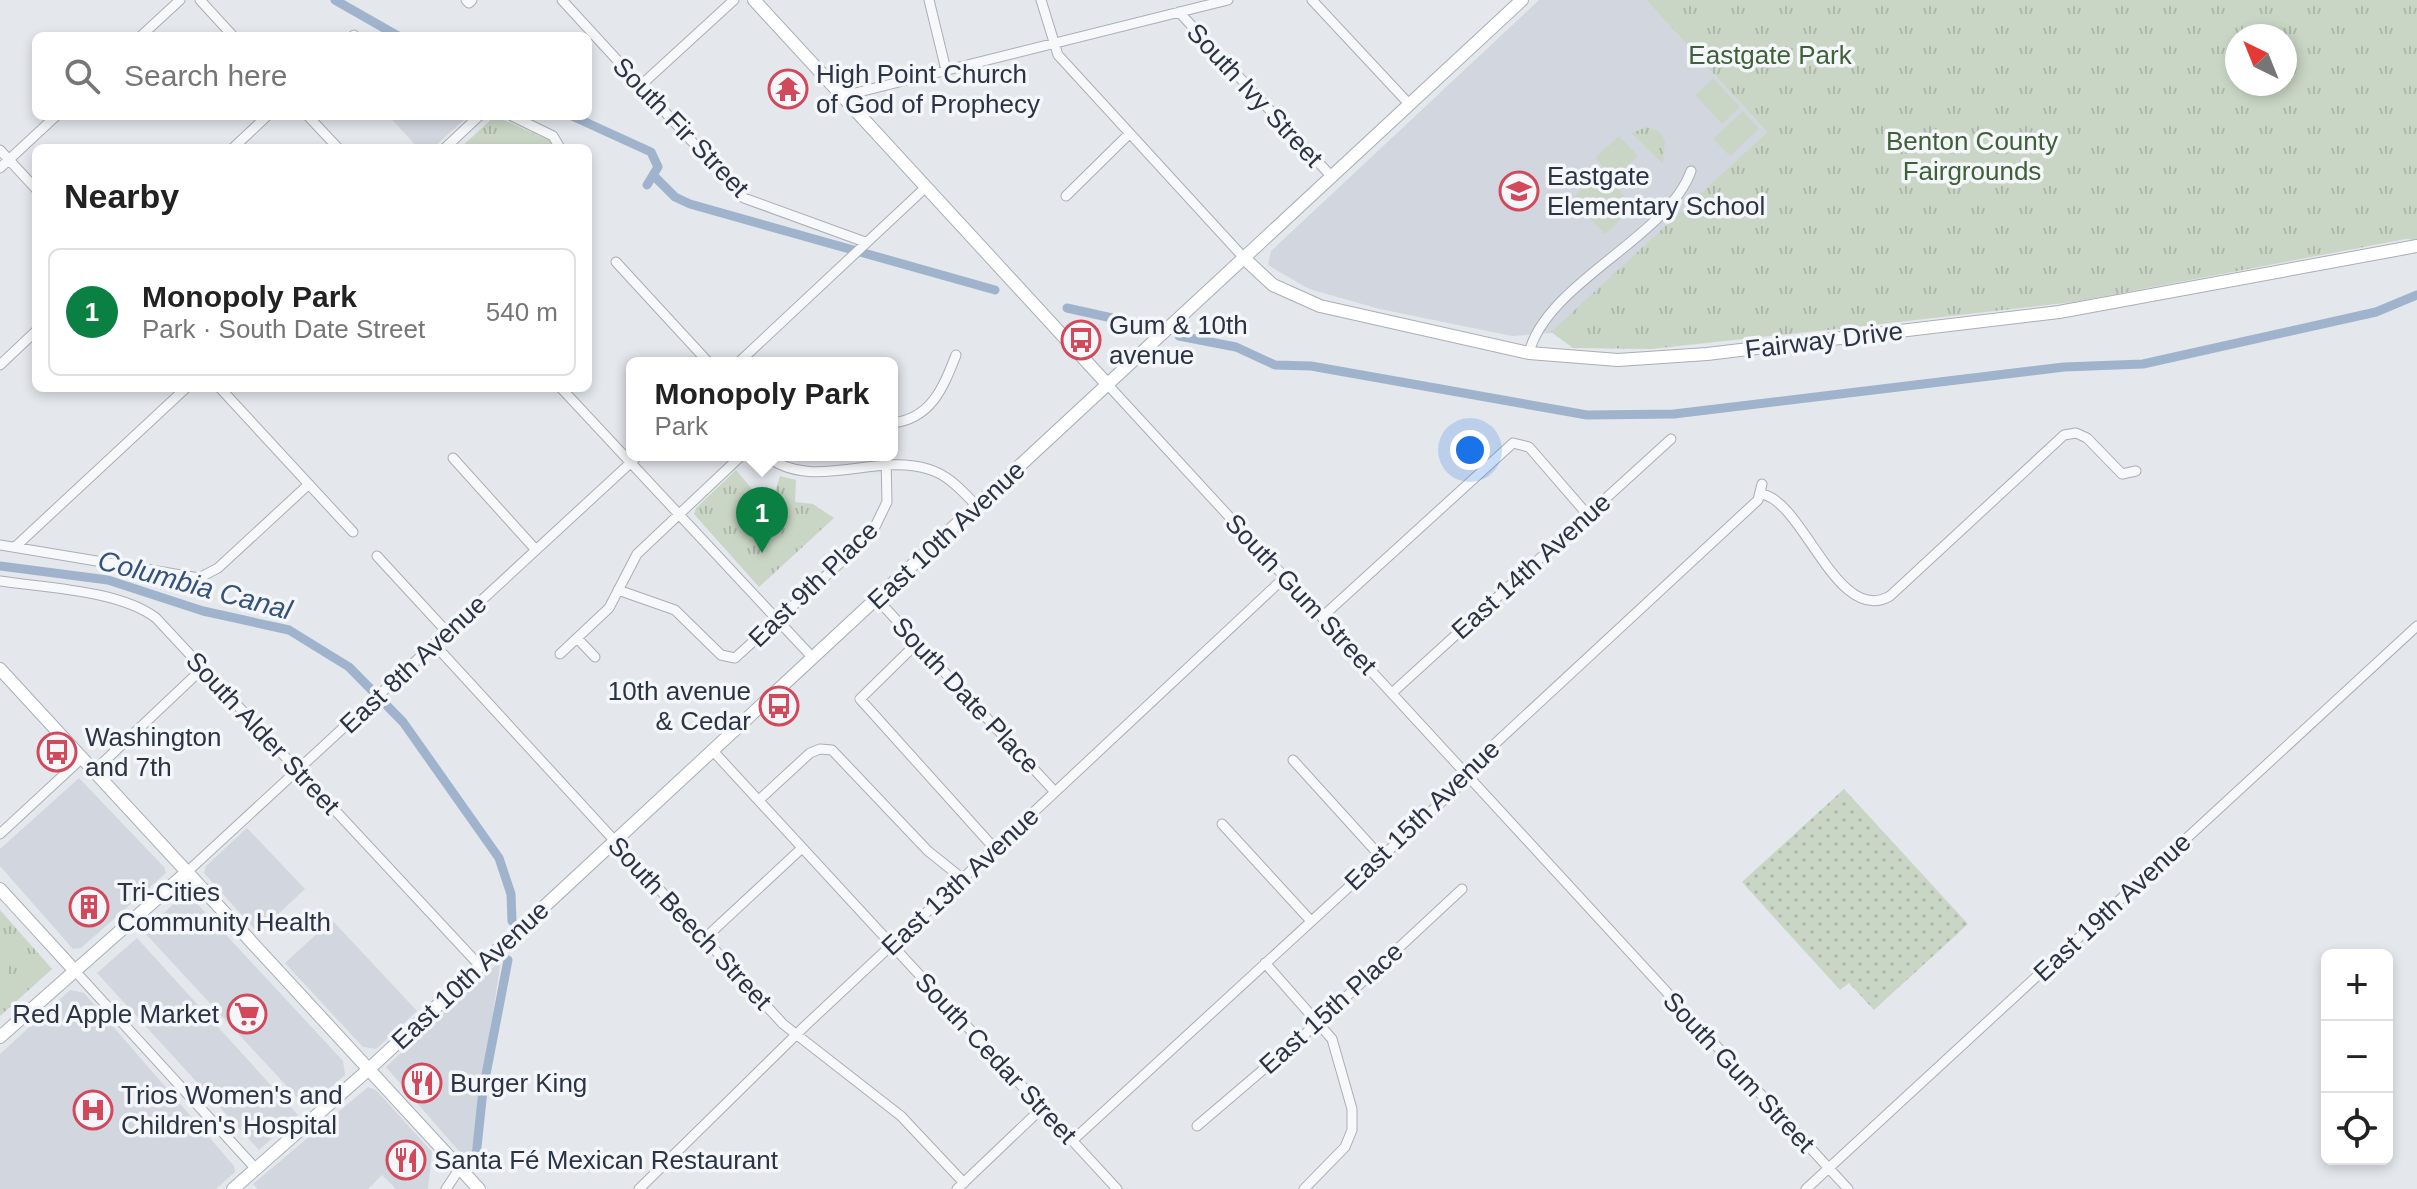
<!DOCTYPE html>
<html lang="en">
<head>
<meta charset="utf-8">
<style>
	body { margin:0; font-family:Helvetica,sans-serif; background:#f6f6f6; color:#222 }
	.controls { position:absolute; right:24px; bottom:24px; display:grid; overflow:hidden; border-radius:12px; box-shadow:0 4px 12px #0003 }
	.controls button { width:72px; height:72px; display:grid; place-items:center; padding:0; border:0; border-bottom:2px solid #e0e0e0; background:#fff; color:#222; font:40px sans-serif }
	.compass { position:absolute; left:2225px; top:24px; width:72px; height:72px; border-radius:50%; background:#fff; box-shadow:0 4px 12px #0003; rotate:317deg }
	.you { position:absolute; left:1470px; top:450px; width:28px; height:28px; margin:-20px; border:6px solid #fff; border-radius:50%; background:#1a73e8; box-shadow:0 0 0 12px #1a73e833 }
	.badge { display:grid; place-items:center; width:52px; height:52px; border-radius:50%; background:#0b8043; color:#fff; font-size:26px; font-weight:700 }
	.pin { position:absolute; translate:-50% -66px; filter:drop-shadow(0 2px 4px #0008) }
	.pin::after { content:''; position:absolute; top:42px; width:28px; height:24px; background:inherit; clip-path:polygon(0 0,100% 0,50% 100%) }
	.popup { position:absolute; left:626px; top:357px; width:272px; height:104px; box-sizing:border-box; display:grid; place-content:center; border-radius:12px; background:#fff; filter:drop-shadow(0 2px 6px #0005); font-size:26px; white-space:nowrap; color:#767676 }
	.popup b { font-size:30px; color:#222 }
	.popup::after { content:''; position:absolute; left:50%; top:100%; margin-left:-16px; border:16px solid transparent; border-top-color:#fff }
	.list { margin:0; padding:0; list-style:none }
	h2 { display:flex; justify-content:space-between; align-items:center; height:104px; margin:0; padding:0 32px; font-size:34px }
	h2 small { font-size:26px; font-weight:400; color:#767676 }
	.list li { display:grid; grid-template-columns:52px 1fr auto; gap:24px; align-items:center; box-sizing:border-box; height:128px; margin:0 16px 16px; padding:0 16px; border:2px solid #e0e0e0; border-radius:12px }
	.list b { display:block; font-size:30px; white-space:nowrap }
	.list p { margin:0; font-size:26px; white-space:nowrap; color:#767676 }
	.list em { font-size:26px; font-style:normal; color:#767676 }
	.icon { flex:none; width:44px; height:44px; fill:none; stroke:currentColor; stroke-width:2; stroke-linecap:round; stroke-linejoin:round }
	.map { position:relative; flex:none; width:2417px; height:1189px; overflow:hidden }
	.search { position:absolute; background:#fff; box-shadow:0 4px 12px #0003; left:32px; top:32px; width:560px; height:88px; display:flex; align-items:center; gap:20px; box-sizing:border-box; padding:0 28px; border-radius:12px; color:#767676; font-size:30px }
	.panel { position:absolute; background:#fff; box-shadow:0 4px 12px #0003; left:32px; top:144px; width:560px; height:248px; border-radius:12px }
	.map>svg:first-child { display:block }
	.built { fill:#d2d6de }
	.grass { fill:url(#grass-dots) }
	.park { fill:url(#park-tufts); fill-rule:evenodd }
	.garden { fill:#c9d6c5 }
	.lines { fill:none; stroke-linecap:round; stroke-linejoin:round }
	.canal { stroke:#9fb4cc; stroke-width:9 }
	.street-casing { stroke:#a9aeb7; stroke-width:11 }
	.secondary-casing { stroke:#a9aeb7; stroke-width:14 }
	.street { stroke:#f7f8fa; stroke-width:9 }
	.secondary { stroke:#fff; stroke-width:12 }
	.labels { text-anchor:middle; dominant-baseline:central; stroke-width:7; stroke-linejoin:round; paint-order:stroke }
	.park-label { font-size:26px; fill:#3f6138; stroke:#f4f6f9 }
	.poi-label { font-size:26px; fill:#2b3445; stroke:#f4f6f9; text-anchor:start }
	.street-label { font-size:26px; fill:#2b3445; stroke:#f4f6f9 }
	.water-label { font-size:28px; font-style:italic; fill:#34527a; stroke:#f4f6f9 }
</style>
</head>
<body>
<div class="map">
<svg width="2417" height="1189" viewBox="0 0 2417 1189">
	<defs>
		<pattern id="grass-dots" width="8" height="8" patternUnits="userSpaceOnUse" patternTransform="scale(2)"><rect width="8" height="8" fill="#c9d6c5"/><path d="M2 2h.1M6 6h.1" fill="none" stroke="#adb8ab" stroke-width="1.8" stroke-linecap="round"/></pattern>
		<pattern id="park-tufts" width="24" height="20" patternUnits="userSpaceOnUse" patternTransform="scale(2)"><rect width="24" height="20" fill="#c9d6c5"/><path d="M3 7l-1-3M5 7V3M7 7l1-3M15 17l-1-3M17 17v-4M19 17l1-3" fill="none" stroke="#adb8ab"/></pattern>
	</defs>
	<rect width="100%" height="100%" fill="#e4e7ec"/>
	<path class="built" d="M1539,0H1646L1767,132L1551,333L1512,336L1380,309L1309,289L1268,265L1271,251Z
		M389,116H468L433,148H418Z
		M79,778L164,867L166,873L81,948L73,949L0,866V849Z
		M247,828L305,889L258,933L204,873L206,866Z
		M184,894L190,896L343,1061L345,1075L307,1108L144,932Z
		M332,920L417,1011L376,1049L363,1047L285,963Z
		M137,938L298,1115L259,1150L97,973Z
		M501,960L470,1164L386,1067Z
		M70,990L84,993L234,1166L235,1172L216,1189H0V1054Z
		M368,1087L376,1090L432,1152L428,1189H396L382,1175L368,1189H258L253,1184Z"/>
	<path class="grass" d="M1844,789L1968,924L1874,1010L1849,983L1840,990L1742,882Z"/>
	<path class="park" d="M1646,0H2417V240L2406,239L2074,302L1846,328L1651,349L1573,348L1551,332L1767,132ZM2285,36V84H2237V36Z
		M495,116L551,141L554,148H460Z
		M1647,127L1659,131L1665,140L1663,164L1631,133Z
		M736,470L756,494L773,498L780,476L796,480L795,502L813,504L834,518L759,587L694,514L696,508Z
		M0,910L52,969L0,1016Z"/>
	<path class="garden" d="M1713,78L1740,107L1722,124L1695,95Z
		M1743,111L1759,129L1730,156L1713,139Z
		M1619,136L1638,156L1614,179L1595,158Z
		M1601,171L1634,207L1605,234L1572,199Z
		M0,928C9,953 12,984 0,1008Z"/>
	<g class="lines">
		<path class="canal" d="M335,0L398,36
			M572,116L651,152L658,167L647,185
			M654,176L675,197L690,204L995,290
			M1067,308L1130,322L1158,323
			M1179,336L1236,347L1275,365L1311,366L1587,415L1674,414L2064,367L2143,364L2376,312L2417,295
			M0,566L108,580L203,611L289,630L349,667L403,722L499,858L511,894L512,921
			M475,1166L483,1090L508,960"/>
		<g class="street-casing">
			<path id="street" d="M200,0L233,36
				M466,0L469,3L472,0
				M562,0L744,198L865,242
				M929,0L946,70
				M1041,0L1058,55L1245,259
				M1312,0L1410,105
				M1179,12L1332,177
				M141,36L180,0
				M353,36L354,35
				M640,86L734,0
				M843,96L1228,0
				M308,116L338,148
				M512,116L553,136L560,148
				M233,148L267,116
				M445,148L479,116
				M0,150L36,189
				M0,168L56,116
				M1066,196L1129,134
				M616,262L709,363
				M1529,353C1546,283 1667,238 1691,171
				M738,363L926,187
				M841,363H842
				M0,365L36,331
				M1108,385L1848,1189
				M220,388L353,532
				M561,388L813,658
				M892,423C931,419 943,388 956,355
				M765,455C812,493 875,452 928,469C949,475 962,491 977,506
				M453,458L536,550
				M1761,494C1803,499 1837,627 1890,596L2064,435L2076,433L2087,438L2122,474L2136,471
				M0,545L199,578L218,568L309,484
				M15,547L186,388
				M377,556L447,632
				M0,581C45,588 119,590 156,618L480,966
				M618,590L675,610L721,655L735,658L871,535L887,502L886,455
				M877,599L1055,792
				M1322,617L1513,443L1529,447L1587,514
				M577,638L595,657
				M917,643L860,699L995,849
				M434,644L783,1024L901,1116L964,1183
				M560,654L609,608L637,554L742,455
				M1392,693L1671,439
				M713,751L1117,1189
				M1293,760L1381,857
				M94,771L203,668
				M759,800L810,753L820,749L832,750L928,851L963,879
				M1222,824L1311,921
				M0,834L82,758
				M187,872L639,455
				M704,939L802,848
				M1265,963L1332,1039L1352,1109V1130L1345,1147L1304,1189
				M75,971L256,1169
				M1197,1126L1319,1022L1462,889
				M1072,1141L1461,784L1472,765L1758,500L1762,484
				M446,1189L460,1168
				M639,1189L806,1025L1285,577
				M957,1189L1042,1108
				M1806,1189L2417,626"/>
		</g>
		<g class="secondary-casing">
			<path id="secondary" d="M754,0L1108,385
				M1245,259L1273,285L1320,306L1529,353L1618,360L1707,354L2059,312L2417,246
				M0,669L479,1189
				M0,889L75,971
				M0,1037L187,872
				M233,1189L369,1069L1522,0"/>
		</g>
		<use href="#street" class="street"/>
		<use href="#secondary" class="secondary"/>
	</g>
	<defs>
		<g id="temple-ring" transform="scale(2)"><circle r="9.5" fill="#f4f6f9" stroke="#d1495b" stroke-width="1.5"/><path d="M0-6L5-2H3V0L6.5 2.5H4V6H1.5V3h-3V6H-4V2.5H-6.5L-3 0V-2H-5Z" fill="#d1495b"/></g>
		<g id="school-ring" transform="scale(2)"><circle r="9.5" fill="#f4f6f9" stroke="#d1495b" stroke-width="1.5"/><path d="M0-5L7-2L0 1L-7-2ZM-4 1L0 2.5L4 1V4Q0 6-4 4Z" fill="#d1495b"/></g>
		<g id="bus-ring" transform="scale(2)"><circle r="9.5" fill="#f4f6f9" stroke="#d1495b" stroke-width="1.5"/><path d="M-5-6H5V4H4V6H2V4H-2V6H-4V4H-5ZM-3.5-4V0h7V-4ZM-3.5 1.2v1.5H-2V1.2ZM2 1.2v1.5H3.5V1.2Z" fill="#d1495b"/></g>
		<g id="building-ring" transform="scale(2)"><circle r="9.5" fill="#f4f6f9" stroke="#d1495b" stroke-width="1.5"/><path d="M-4-6H4V6H1V3H-1V6H-4ZM-2.5-4.3h1.7v1.8h-1.7ZM.8-4.3h1.7v1.8H.8ZM-2.5-1h1.7V.8h-1.7ZM.8-1h1.7V.8H.8Z" fill="#d1495b"/></g>
		<g id="supermarket-ring" transform="scale(2)"><circle r="9.5" fill="#f4f6f9" stroke="#d1495b" stroke-width="1.5"/><path d="M-6-5.5h2.5l.6 2H6L4.5 2H-2.5L-4.4-4H-6ZM-1.5 3.2a1.3 1.3 0 1 0 .1 0ZM3 3.2a1.3 1.3 0 1 0 .1 0Z" fill="#d1495b"/></g>
		<g id="restaurant-ring" transform="scale(2)"><circle r="9.5" fill="#f4f6f9" stroke="#d1495b" stroke-width="1.5"/><path d="M-5-6h1v4h1v-4h1v4h1v-4h1v5L-1.5 .5V6h-2V.5L-5-1ZM5-6V6H3V1.5H1.5Q1.5-4 5-6Z" fill="#d1495b"/></g>
		<g id="hospital-ring" transform="scale(2)"><circle r="9.5" fill="#f4f6f9" stroke="#d1495b" stroke-width="1.5"/><path d="M-5-5h3v3.5h4V-5h3V5h-3V1.5h-4V5h-3Z" fill="#d1495b"/></g>
	</defs>
	<g fill-rule="evenodd">
		<use href="#temple-ring" x="788" y="89"/>
		<use href="#school-ring" x="1519" y="191"/>
		<use href="#bus-ring" x="1081" y="340"/>
		<use href="#bus-ring" x="779" y="706"/>
		<use href="#bus-ring" x="57" y="752"/>
		<use href="#building-ring" x="89" y="907"/>
		<use href="#supermarket-ring" x="247" y="1014"/>
		<use href="#restaurant-ring" x="422" y="1083"/>
		<use href="#hospital-ring" x="93" y="1110"/>
		<use href="#restaurant-ring" x="406" y="1160"/>
	</g>
	<g class="labels">
		<g class="park-label">
			<text x="1770" y="55">Eastgate Park</text>
			<text x="1972" y="141">Benton County<tspan x="1972" dy="30">Fairgrounds</tspan></text>
		</g>
		<g class="poi-label">
			<text x="816" y="74">High Point Church<tspan x="816" dy="30">of God of Prophecy</tspan></text>
			<text x="1547" y="176">Eastgate<tspan x="1547" dy="30">Elementary School</tspan></text>
			<text x="1109" y="325">Gum &amp; 10th<tspan x="1109" dy="30">avenue</tspan></text>
			<text x="751" y="691" text-anchor="end">10th avenue<tspan x="751" dy="30">&amp; Cedar</tspan></text>
			<text x="85" y="737">Washington<tspan x="85" dy="30">and 7th</tspan></text>
			<text x="117" y="892">Tri-Cities<tspan x="117" dy="30">Community Health</tspan></text>
			<text x="219" y="1014" text-anchor="end">Red Apple Market</text>
			<text x="450" y="1083">Burger King</text>
			<text x="121" y="1095">Trios Women's and<tspan x="121" dy="30">Children's Hospital</tspan></text>
			<text x="434" y="1160">Santa Fé Mexican Restaurant</text>
		</g>
		<g class="street-label">
			<text transform="translate(1255 95) rotate(47)">South Ivy Street</text>
			<text transform="translate(681 127) rotate(46)">South Fir Street</text>
			<text transform="translate(1824 340) rotate(-7)">Fairway Drive</text>
			<text transform="translate(946 535) rotate(-43)">East 10th Avenue</text>
			<text transform="translate(1531 566) rotate(-42)">East 14th Avenue</text>
			<text transform="translate(813 584) rotate(-44)">East 9th Place</text>
			<text transform="translate(1301 594) rotate(47)">South Gum Street</text>
			<text transform="translate(413 664) rotate(-43)">East 8th Avenue</text>
			<text transform="translate(966 695) rotate(47)">South Date Place</text>
			<text transform="translate(263 733) rotate(47)">South Alder Street</text>
			<text transform="translate(1422 815) rotate(-44)">East 15th Avenue</text>
			<text transform="translate(960 881) rotate(-43)">East 13th Avenue</text>
			<text transform="translate(2112 907) rotate(-43)">East 19th Avenue</text>
			<text transform="translate(690 923) rotate(47)">South Beech Street</text>
			<text transform="translate(470 975) rotate(-43)">East 10th Avenue</text>
			<text transform="translate(1331 1008) rotate(-42)">East 15th Place</text>
			<text transform="translate(996 1058) rotate(47)">South Cedar Street</text>
			<text transform="translate(1739 1072) rotate(47)">South Gum Street</text>
		</g>
		<g class="water-label">
			<text transform="translate(195 585) rotate(15)">Columbia Canal</text>
		</g>
	</g>
</svg>
<div class="controls">
<button>+</button>
<button>−</button>
<button><svg class="icon" aria-label="locate" viewBox="0 0 24 24"><circle cx="12" cy="12" r="6"/><path d="M12 2v4M12 18v4M2 12h4M18 12h4"/></svg></button>
</div>
<svg class="compass" viewBox="-18 -18 36 36"><path d="M0-13l5 13h-10z" fill="#e53935"/><path d="M0 13l5-13h-10z" fill="#767676"/></svg>
<div class="you"></div>
<div class="pin badge" style="left:762px;top:553px">1</div>
<div class="popup"><b>Monopoly Park</b>Park</div>
<div class="search"><svg class="icon" aria-label="search" viewBox="0 0 24 24"><circle cx="10" cy="10" r="6"/><path d="M15 15l6 6"/></svg>Search here</div>
<section class="panel">
<h2>Nearby<small></small></h2>
<ul class="list">
<li><span class="badge">1</span><div><b>Monopoly Park</b><p>Park · South Date Street</p></div><em>540 m</em></li>
</ul>
</section>
</div>
</body>
</html>
